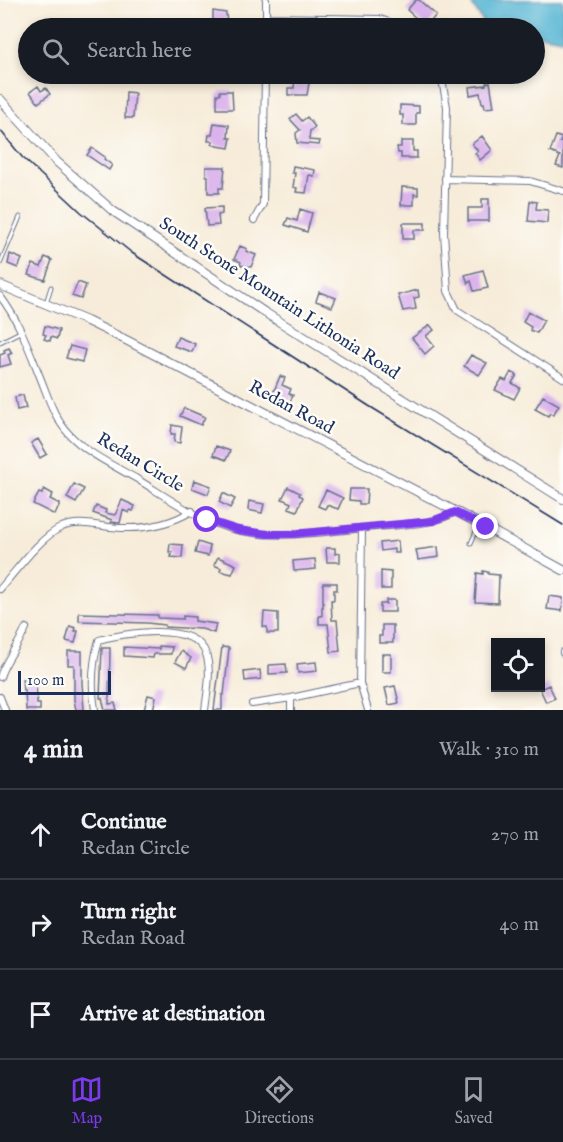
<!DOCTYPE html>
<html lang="en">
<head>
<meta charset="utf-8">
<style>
	body { margin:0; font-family:"IM FELL English",serif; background:#20242c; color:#f1f3f6 }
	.controls { position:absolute; right:18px; bottom:18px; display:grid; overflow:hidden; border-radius:0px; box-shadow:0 3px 9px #0003 }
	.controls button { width:54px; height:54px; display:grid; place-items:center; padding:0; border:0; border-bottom:2px solid #363941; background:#171b24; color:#f1f3f6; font:30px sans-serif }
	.scale { position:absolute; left:18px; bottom:15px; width:93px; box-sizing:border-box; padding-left:6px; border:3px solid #1b2f5e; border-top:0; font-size:16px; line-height:21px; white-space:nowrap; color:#1b2f5e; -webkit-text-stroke:4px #fdfcf7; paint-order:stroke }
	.stop { position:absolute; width:18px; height:18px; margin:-14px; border:4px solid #7c3aed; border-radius:50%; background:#fff }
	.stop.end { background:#7c3aed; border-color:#fff; box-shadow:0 2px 6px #0008 }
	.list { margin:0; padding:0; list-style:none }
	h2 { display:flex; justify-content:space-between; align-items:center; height:78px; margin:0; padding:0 24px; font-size:26px }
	h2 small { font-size:20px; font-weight:400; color:#9ea1a6 }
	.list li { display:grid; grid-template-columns:39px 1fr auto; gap:18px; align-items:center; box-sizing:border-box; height:90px; padding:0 24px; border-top:2px solid #363941 }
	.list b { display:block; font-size:22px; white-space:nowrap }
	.list p { margin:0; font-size:20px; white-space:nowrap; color:#9ea1a6 }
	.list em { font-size:20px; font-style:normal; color:#9ea1a6 }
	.icon { flex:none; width:33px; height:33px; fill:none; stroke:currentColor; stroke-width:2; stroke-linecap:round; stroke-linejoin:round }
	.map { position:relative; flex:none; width:563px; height:710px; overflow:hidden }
	.search { position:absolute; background:#171b24; box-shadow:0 3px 9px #0003; left:18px; right:18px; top:18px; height:66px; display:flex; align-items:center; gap:15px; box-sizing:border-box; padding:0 21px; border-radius:33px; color:#9ea1a6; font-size:22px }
	.sheet { height:348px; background:#171b24 }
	nav { display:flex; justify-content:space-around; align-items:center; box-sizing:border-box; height:84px; border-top:2px solid #363941; background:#171b24; font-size:16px; color:#9ea1a6 }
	nav a { display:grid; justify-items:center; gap:3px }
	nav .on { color:#7c3aed }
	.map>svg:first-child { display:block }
	.water { fill:#56b6d4; stroke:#387299; stroke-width:1.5 }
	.building { fill:#dab3ec }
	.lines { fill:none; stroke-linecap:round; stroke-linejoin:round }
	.service-casing { stroke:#687189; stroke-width:5 }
	.minor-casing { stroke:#687189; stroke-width:8 }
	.secondary-casing { stroke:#687189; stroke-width:10 }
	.service { stroke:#fff; stroke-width:3 }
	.minor { stroke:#fff; stroke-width:6 }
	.secondary { stroke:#fff; stroke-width:8 }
	.rail { stroke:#1b2f5e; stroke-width:1.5 }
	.route { stroke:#7c3aed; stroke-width:8 }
	.labels { text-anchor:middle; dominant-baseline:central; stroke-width:5; stroke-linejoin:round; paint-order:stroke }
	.street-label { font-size:18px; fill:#1b2f5e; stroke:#fdfcf7 }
</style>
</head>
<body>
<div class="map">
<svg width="563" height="710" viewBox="0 0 563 710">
	<rect width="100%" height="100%" fill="#fdfcf7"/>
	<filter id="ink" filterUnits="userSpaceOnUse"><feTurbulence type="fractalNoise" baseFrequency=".0167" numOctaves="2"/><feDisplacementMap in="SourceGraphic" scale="12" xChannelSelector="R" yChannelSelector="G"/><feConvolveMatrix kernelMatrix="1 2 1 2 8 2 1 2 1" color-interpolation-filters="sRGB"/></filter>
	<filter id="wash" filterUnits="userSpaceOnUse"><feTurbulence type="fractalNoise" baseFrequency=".008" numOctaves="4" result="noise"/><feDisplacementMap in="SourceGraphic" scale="24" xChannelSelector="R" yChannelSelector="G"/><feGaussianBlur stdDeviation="1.35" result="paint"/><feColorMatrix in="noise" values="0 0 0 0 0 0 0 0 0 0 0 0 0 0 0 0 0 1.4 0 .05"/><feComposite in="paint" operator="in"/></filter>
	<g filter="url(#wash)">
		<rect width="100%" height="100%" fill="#f7ecd9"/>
		<path class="water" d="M469,0H563V39L540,35L535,36L534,28H487Z"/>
		<g id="blocks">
			<path class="building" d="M416,0H419L436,15L426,27L407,10Z
				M213,11L226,13L227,24H230V28H213Z
				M295,77H310L307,95H288V88H294Z
				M490,82L494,107L485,108L484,103H482L480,93L470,95L469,87L486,85V83Z
				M38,86L41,91L46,88L50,94L38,103L30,92Z
				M220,91H232L233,109H217V94H220Z
				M126,92L135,93L133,118H125Z
				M400,105L419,106V113H416V125H403V115H400Z
				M296,114L302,121L307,117L315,127L310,131L309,140L320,141L319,145L297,143L296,133L300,130L290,119Z
				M214,123L229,125L228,138H231L229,148L217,146L212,144L213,141H208L209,135H212Z
				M482,136L492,150L480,160L475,153L478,151L472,144Z
				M556,136L562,138L560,142L563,143V168L556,166L560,156L550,152Z
				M401,141H413V151H417V158H401V153H398L397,147H401Z
				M92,148L105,157L104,159L112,165L109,170L87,155Z
				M293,166L315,170L314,176L309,175L306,193L296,192L297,188L293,187L295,173H292Z
				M206,167H225L223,188H219V193H208V176H206Z
				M402,187L418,188V195L414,194V205H401Z
				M482,199H489V221H468V208H482Z
				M530,201L537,202L536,209L548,210L547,223L528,221Z
				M222,207V214L218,215L219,225L207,226L205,208Z
				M300,209L312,213L307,232L285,225L288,218L297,221Z
				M403,223H425V230H414V239H403Z
				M240,246L247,249L246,251L256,255L251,267L240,265L241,262L234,259Z
				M10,254L22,259L18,268L8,264Z
				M45,257L52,260L45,280L29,275L33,264L41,267Z
				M483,270L488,288L474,291L471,281L468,283L465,275Z
				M78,282L86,285L81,299L72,296Z
				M418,290L419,297L414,298L416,309L403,311L398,295Z
				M319,292L336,298L332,307L316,301Z
				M528,312L544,320L537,333L530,330L531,327L523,322Z
				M430,325L434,330L426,336L434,346L425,354L412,338Z
				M45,326L59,330L57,339L51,337L50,341L44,339L46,335L43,334Z
				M178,337L195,344L192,352L174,346Z
				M70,346L85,350L82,362L66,358Z
				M9,348L12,353L8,355L11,364L0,367V355L5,353L4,350Z
				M471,355L487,363L479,375L464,366Z
				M511,372L517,375L512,383L520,388L514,399L495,390L502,379L506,381Z
				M280,376L285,378L282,385L291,389L289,394L293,395L290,402L272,396Z
				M23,395L26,408L17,410L15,397Z
				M543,396L559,405L553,415L550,413L548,416L535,409Z
				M184,408L205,417L201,425L180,416Z
				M172,425L182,427L180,443L174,442L175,434H171Z
				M38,439L47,454L40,458L31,443Z
				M216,446L230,451L226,460L213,455Z
				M194,480L211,486L208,494L192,488Z
				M74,484L84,489L76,503L67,498Z
				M288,487L300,493L299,495L303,497L297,511L289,508L291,503L282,499Z
				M44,489L53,494L50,499L60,504L55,515L33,504L39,493L42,494Z
				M350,489H367L366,504H359V501L349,500Z
				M326,490L343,498L338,509L327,505L325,509L318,506Z
				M223,493L235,499L230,508L219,502Z
				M122,500L135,506L133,511L130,510L129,513L123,510L120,523L111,522L112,520L93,513L96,506L106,510L105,513L115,515Z
				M249,501L264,504L262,513L248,510Z
				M398,541L399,553H394V549L381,551L380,543Z
				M198,542L210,546L208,556L195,553Z
				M170,544L183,545L182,558L171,557L172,552H169Z
				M438,547L439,557L418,560L416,550Z
				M326,548H335V554L340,553V562H327Z
				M218,557L236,565L232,574L220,571L221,568L214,565Z
				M315,559L316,569L294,571L293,561Z
				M381,571L391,572V589H381Z
				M483,571L488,572V574L499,575L498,603L475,602L477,573L483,574Z
				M323,583H337V590H334V600H331L332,620H337L340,651L331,652L328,624H319V616H322V607H323Z
				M549,596L563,598L562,611L547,609Z
				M386,600H395V612H380V604H386Z
				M264,612L278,613V633H267V627H263Z
				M79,613L158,615V618L183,619V616L195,617V621L216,624L214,633L202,629L165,627V625L147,623L79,621Z
				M382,625H393V643H379V636H382Z
				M70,626L76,628L75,631H78L75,643L66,641Z
				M159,646L172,647L171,654H154L153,658L124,656V647L159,649Z
				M222,647L229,648L224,695H222V710H214Z
				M102,648H110L109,704L115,703L117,710H105L102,698H100Z
				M68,651H82V683L84,710H76L74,700V665H68Z
				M181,651L191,658L186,668L175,662Z
				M382,654H391V672H382Z
				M316,662L317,671L298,673L297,664Z
				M286,664L287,673L269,674V665Z
				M260,670L261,679L245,681L244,672Z
				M36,678L37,704H40V710H26L25,691H23L22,679Z
				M549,685L555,698L546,702L540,689Z
				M395,686L399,703L389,705L385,688Z
				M148,695L156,697L153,710H144Z"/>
		</g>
	</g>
	<g filter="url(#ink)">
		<use href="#blocks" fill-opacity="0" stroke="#687189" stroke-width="1.5"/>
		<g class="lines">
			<g class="service-casing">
				<path id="service" d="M0,264L20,217
					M46,303L51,287
					M0,342L20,332
					M471,543L479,525"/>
			</g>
			<g class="minor-casing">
				<path id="minor" d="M266,17L380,19L389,22L395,28
					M266,28V0
					M438,74L442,80L447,107L444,233L448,291L457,310L563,378
					M445,179L530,181L563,191
					M254,220L263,204L265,74
					M0,296C20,322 30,352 42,382C49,400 55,419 69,434C85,452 116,467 137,479C165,496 194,517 225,527C273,542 326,531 375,527C402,524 431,526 455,512
					M362,528L360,683L368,710
					M0,589C17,570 39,538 62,527C80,519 103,528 122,528C148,529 170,524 192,511
					M563,652V653
					M0,677C5,660 19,645 26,628
					M0,697L5,710
					M291,698V710
					M252,704L291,698L360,683
					M95,710C91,686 92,664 99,640C123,633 195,621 206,654C212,671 207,693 205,710"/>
			</g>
			<g class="secondary-casing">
				<path id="secondary" d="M0,99L57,162L113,211L264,312L563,499
					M0,285L87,321L126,340L474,521L563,570"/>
			</g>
			<use href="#service" class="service"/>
			<use href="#minor" class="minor"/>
			<use href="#secondary" class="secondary"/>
			<path class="rail" d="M0,130L22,157L81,212L132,253L369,406L563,525"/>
		</g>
	</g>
	<g class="lines" filter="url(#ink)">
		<path class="route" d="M207,520L238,530L267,534H293L433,521L455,512L486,527"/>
	</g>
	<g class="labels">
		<g class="street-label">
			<text transform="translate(279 299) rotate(33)">South Stone Mountain Lithonia Road</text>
			<text transform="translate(291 408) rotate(28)">Redan Road</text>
			<text transform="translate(140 463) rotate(31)">Redan Circle</text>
		</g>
	</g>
</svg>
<div class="controls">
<button><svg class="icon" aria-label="locate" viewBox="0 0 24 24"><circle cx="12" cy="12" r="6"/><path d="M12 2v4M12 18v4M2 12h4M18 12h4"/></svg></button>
</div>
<div class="scale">100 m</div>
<div class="stop" style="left:207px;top:520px"></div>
<div class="stop end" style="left:486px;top:527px"></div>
<div class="search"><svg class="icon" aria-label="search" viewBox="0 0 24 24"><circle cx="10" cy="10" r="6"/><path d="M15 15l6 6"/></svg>Search here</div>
</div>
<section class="sheet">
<h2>4 min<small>Walk · 310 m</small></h2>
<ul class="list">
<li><svg class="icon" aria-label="ahead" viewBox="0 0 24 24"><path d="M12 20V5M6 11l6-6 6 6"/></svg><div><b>Continue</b><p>Redan Circle</p></div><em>270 m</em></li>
<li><svg class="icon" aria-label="right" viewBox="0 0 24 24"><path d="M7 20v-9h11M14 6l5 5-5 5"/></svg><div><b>Turn right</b><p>Redan Road</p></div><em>40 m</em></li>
<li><svg class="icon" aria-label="arrive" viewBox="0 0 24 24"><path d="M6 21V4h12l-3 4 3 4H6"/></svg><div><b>Arrive at destination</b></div></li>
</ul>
</section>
<nav>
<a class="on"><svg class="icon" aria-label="map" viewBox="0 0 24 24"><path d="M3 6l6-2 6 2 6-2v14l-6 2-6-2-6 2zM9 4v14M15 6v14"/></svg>Map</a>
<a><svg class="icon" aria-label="directions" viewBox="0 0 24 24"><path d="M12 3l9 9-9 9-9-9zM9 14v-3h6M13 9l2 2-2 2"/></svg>Directions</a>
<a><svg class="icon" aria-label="saved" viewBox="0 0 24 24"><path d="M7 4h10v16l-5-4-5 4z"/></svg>Saved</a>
</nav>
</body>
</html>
